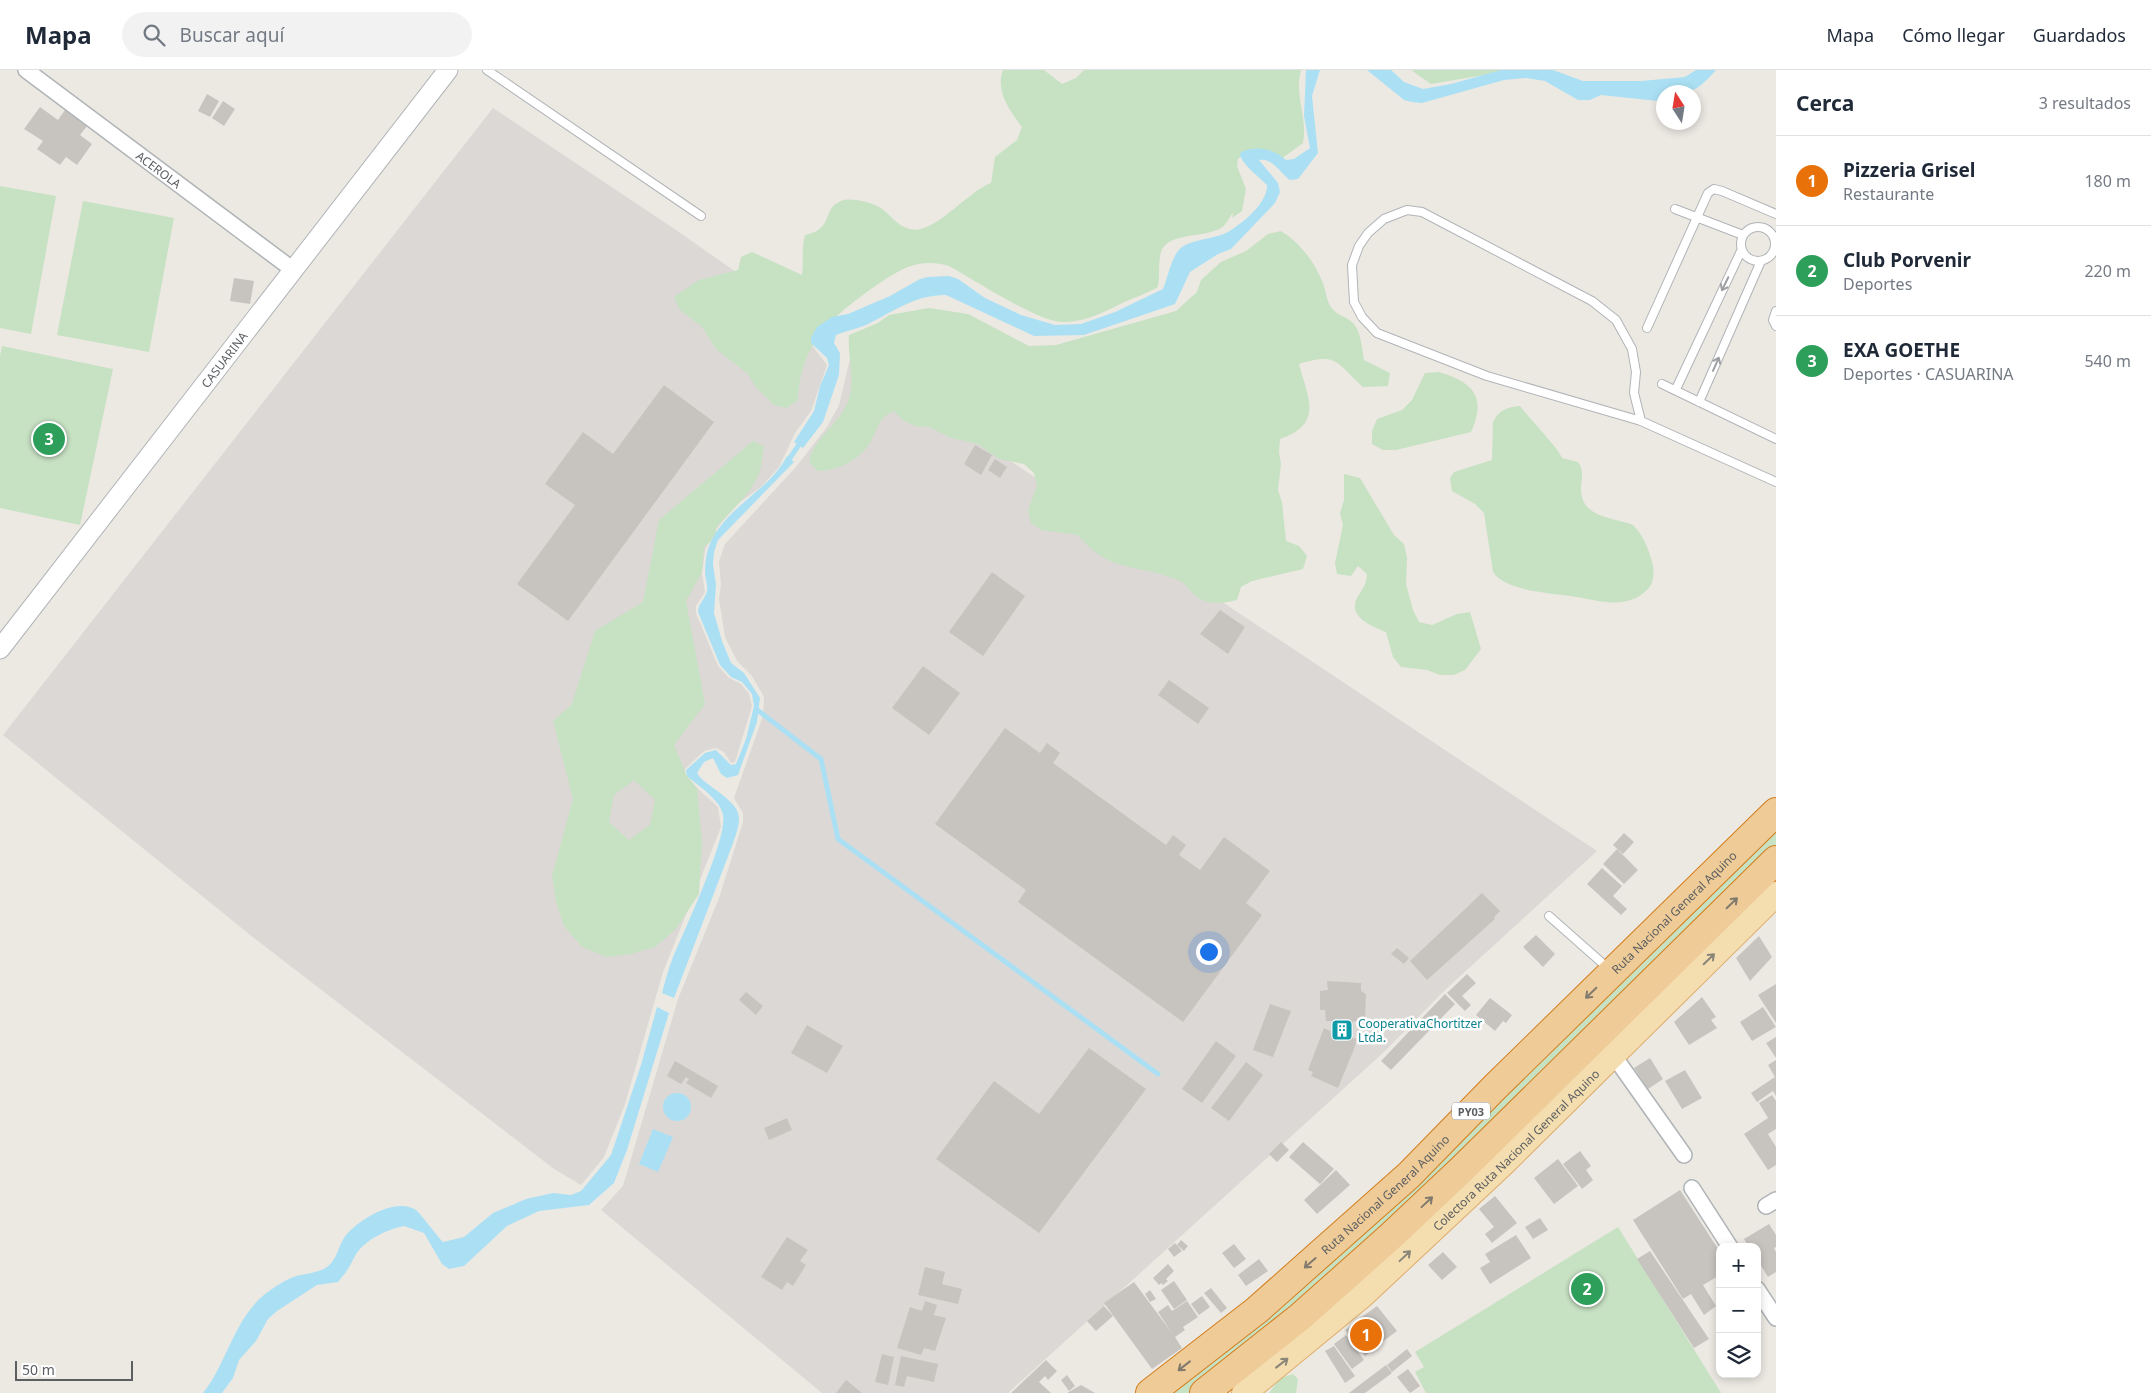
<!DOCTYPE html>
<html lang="es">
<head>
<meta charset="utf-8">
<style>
	body { margin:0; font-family:"Noto Sans",sans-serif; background:#f2f2f3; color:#1f2937 }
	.controls { position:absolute; right:15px; bottom:15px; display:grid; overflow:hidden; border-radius:10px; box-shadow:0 2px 8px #0003 }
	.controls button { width:45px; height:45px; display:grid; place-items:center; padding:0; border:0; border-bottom:1px solid #e0e1e3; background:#fff; color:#1f2937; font:25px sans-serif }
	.compass { position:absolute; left:1656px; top:15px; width:45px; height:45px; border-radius:50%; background:#fff; box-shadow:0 2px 8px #0003; rotate:348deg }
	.scale { position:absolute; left:15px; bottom:12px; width:118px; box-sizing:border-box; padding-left:5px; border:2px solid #5b5f62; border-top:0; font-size:14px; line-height:18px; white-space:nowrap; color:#5b5f62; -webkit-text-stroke:4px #fff; paint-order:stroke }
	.you { position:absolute; left:1208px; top:881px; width:18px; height:18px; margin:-12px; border:4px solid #fff; border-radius:50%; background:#1a73e8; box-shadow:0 0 0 8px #1a73e833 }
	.badge { display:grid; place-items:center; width:32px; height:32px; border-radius:50%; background:#d3434e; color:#fff; font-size:16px; font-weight:700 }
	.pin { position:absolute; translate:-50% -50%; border:2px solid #fff; box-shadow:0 1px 5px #0006 }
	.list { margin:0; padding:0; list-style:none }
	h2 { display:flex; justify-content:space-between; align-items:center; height:65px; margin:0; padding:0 20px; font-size:21px }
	h2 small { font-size:16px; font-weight:400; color:#747a83 }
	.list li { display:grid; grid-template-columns:32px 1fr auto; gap:15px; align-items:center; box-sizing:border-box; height:90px; padding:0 20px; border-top:1px solid #e0e1e3 }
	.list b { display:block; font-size:19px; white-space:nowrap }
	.list p { margin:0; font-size:16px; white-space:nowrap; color:#747a83 }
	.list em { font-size:16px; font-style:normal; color:#747a83 }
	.icon { flex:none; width:28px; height:28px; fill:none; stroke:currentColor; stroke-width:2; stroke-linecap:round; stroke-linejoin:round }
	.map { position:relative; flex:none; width:1776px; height:1323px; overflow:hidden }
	header { display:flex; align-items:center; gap:30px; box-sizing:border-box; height:70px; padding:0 25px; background:#fff; border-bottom:1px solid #e0e1e3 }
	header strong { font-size:24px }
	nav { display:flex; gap:28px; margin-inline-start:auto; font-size:18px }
	.search { width:350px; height:45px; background:#f2f2f3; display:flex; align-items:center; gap:12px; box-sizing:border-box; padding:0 18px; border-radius:28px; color:#747a83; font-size:19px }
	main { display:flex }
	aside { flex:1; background:#fff }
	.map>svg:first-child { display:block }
	.industrial { fill:#dbd8d5 }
	.green { fill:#c7e1c3; fill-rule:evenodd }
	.water { fill:#abe0f4 }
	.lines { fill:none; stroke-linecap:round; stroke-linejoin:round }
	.stream { stroke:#abe0f4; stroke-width:5 }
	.building { fill:#c7c4c0 }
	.service-casing { stroke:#b0b4b7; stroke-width:10 }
	.minor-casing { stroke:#b0b4b7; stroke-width:18 }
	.tertiary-casing { stroke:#b0b4b7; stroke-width:21 }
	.primary-casing { stroke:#dfab69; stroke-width:26 }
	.motorway-casing { stroke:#d37d1c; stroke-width:30 }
	.service { stroke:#fff; stroke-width:8 }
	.minor { stroke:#fff; stroke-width:15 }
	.tertiary { stroke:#fff; stroke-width:19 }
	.primary { stroke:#f4deb0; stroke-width:24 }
	.motorway { stroke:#efcb97; stroke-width:28 }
	.oneway { stroke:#9d9fa1 }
	.oneway2 { stroke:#807a6f }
	.oneway3 { stroke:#898579 }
	.labels { text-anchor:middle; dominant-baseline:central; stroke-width:5; stroke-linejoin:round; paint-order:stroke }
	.shield { fill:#fff; stroke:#8c8f91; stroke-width:1 }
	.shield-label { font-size:11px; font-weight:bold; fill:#5b5f62 }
	.street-label { font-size:12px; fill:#5b5f62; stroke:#fff }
	.culture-label { font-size:12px; fill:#0d838f; stroke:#fff; text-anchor:start }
</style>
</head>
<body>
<header>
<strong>Mapa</strong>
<div class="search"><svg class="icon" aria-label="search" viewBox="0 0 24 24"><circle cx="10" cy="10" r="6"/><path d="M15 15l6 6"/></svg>Buscar aquí</div>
<nav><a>Mapa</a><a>Cómo llegar</a><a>Guardados</a></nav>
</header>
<main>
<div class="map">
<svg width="1776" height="1323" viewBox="0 0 1776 1323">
	<rect width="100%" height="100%" fill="#ece9e3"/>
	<path class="industrial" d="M493,38L679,162L814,257L808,270L827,295L811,341L795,363L779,397L761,417L736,435L713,463L705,480L702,503L705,522L696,536V543L718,596L729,608L741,614L749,624L752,636L735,692L731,693L724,682L716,678L704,681L685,699V707L718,737L721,757L663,902L625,1034L604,1087L581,1115L554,1099L254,868L3,665Z
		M851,285L1597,781L1445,920L1384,982L1008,1323H822L601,1140L623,1116L678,929L719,828L743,752V743L734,728L763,646L764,627L752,606L737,591L725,567L719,529L721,515L719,491L725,474L796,397L827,357L839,335Z"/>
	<path class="green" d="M1003,0H1044L1062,14L1076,8L1084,0H1301C1294,25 1308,48 1303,73L1277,92L1263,86L1243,85L1238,89L1237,96L1246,119L1242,141L1232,148L1233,142C1230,147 1226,155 1221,158C1205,168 1167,162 1161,182C1158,192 1160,206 1158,217C1146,224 1133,228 1120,234C1101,244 1084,252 1062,252C1038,252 973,209 949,196C936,192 921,192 908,197C885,206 829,248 817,268C804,289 799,306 798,330L787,338L774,335L755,316L748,304L716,279L702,257L680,240L674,227L699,210L738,200L741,187L752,182L802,205C804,190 801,180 805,165C835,159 821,139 841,131C851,127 870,132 879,137C890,143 896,156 910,159C933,166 968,121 991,113L995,87L1017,70L1022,57C1010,41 995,21 1003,0Z
		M1411,0H1514L1431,14Z
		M0,116L56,126L31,264L0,258Z
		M83,131L174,148L149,282L57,265Z
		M1281,161C1300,173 1314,191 1322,211C1326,219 1326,230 1331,237C1337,246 1346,246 1353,253C1361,261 1362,279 1364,290L1390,303L1388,316L1363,317C1336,293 1338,282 1299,294C1308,328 1324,354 1280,369L1279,382L1281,394L1278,420L1282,432L1286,471L1299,476L1307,486L1303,499L1252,511L1241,517L1237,530C1226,533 1211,535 1200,529C1192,525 1188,515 1180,511C1141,493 1110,505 1078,465L1041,460L1031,453L1028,440L1037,416L1034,403L1024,394L999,389L978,374L951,368L929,357L915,356L903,350L894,341C877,349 879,357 871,371C860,390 840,400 818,401L809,392C813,369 837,356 847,334C857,311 847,288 849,265L878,253L889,245L929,238L968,244L1029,276L1056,275L1176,241L1197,222L1201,210L1221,192L1246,181L1268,164Z
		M2,276L113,299L80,455L0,438V286Z
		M1439,302C1473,312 1487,327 1471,362L1396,380H1383L1372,374V361L1377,349L1402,340L1412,330L1425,303Z
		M1520,336C1528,347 1560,380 1562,388L1578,392C1585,402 1581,408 1581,418C1580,448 1613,447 1633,455C1644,466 1649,480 1653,495C1654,505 1654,513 1647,520C1625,541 1597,530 1571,526C1550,523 1505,521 1493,502L1484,443L1475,434L1452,421L1450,408L1454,402L1492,390L1493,352C1499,340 1507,337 1520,336Z
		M753,371L764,376C762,385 762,395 759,403C751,425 731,440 716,458V467L704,477L702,502L686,531L705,634L674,675L687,706L697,718L702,772L699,824L675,860L655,877L631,884L607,887L582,877L564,856L556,832L552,806L573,729L553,651L572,634L595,561L643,532L659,450ZM634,710L655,730L650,755L629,770L609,752L614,725Z
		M1344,404L1360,408L1394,465L1404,474L1407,488L1406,514L1413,540L1419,552L1432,555L1457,544L1470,542L1481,579L1465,600L1454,605H1440L1427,600L1401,597L1393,587L1386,562C1372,556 1346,547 1358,526C1363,518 1366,515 1367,504L1358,496L1351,506L1337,504L1335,493L1343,455L1340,443L1344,430Z
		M1776,756V778L1412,1135L1191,1323H1166Z
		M1618,1157L1721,1323H1426L1415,1302L1424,1297L1415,1282Z
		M1293,1304L1298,1309L1296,1323H1269L1280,1308Z"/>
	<path class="water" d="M1306,0H1320L1312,26L1318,83L1298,109L1290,110C1280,103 1272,87 1259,90L1278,113L1280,122L1275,133L1231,179L1218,184L1190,202L1175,234L1084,265L1034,266L946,225C914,225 893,242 866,255C856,259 846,261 836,265L834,273L840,283L839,305L823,352L803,378L794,372L814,341L820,316L829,295L827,288L811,273V268L817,257L832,247L848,244L890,226L920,209L928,207L949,206L958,209L985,228L1021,245L1055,255L1081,254L1115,242L1163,219C1168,207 1172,184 1182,177C1194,169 1213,169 1226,163C1241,155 1268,133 1267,115C1257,105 1246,98 1240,86L1241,82C1258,75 1273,79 1286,90L1294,89L1310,78L1304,46Z
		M1367,0H1391L1404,12L1423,19L1451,14L1501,0H1553L1583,11H1641L1685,7L1696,0H1716C1695,23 1694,22 1664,22L1663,29L1658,31L1601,25L1590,30H1578L1545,11L1526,8L1504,10L1422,33L1412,32L1404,30Z
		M787,386L794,392L718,470L714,482L713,494L716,515L714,543L722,571L731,593L744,603L760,628L757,652L738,705L727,708L721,704L713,688L704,692L697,703C705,717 740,730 739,749C739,758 735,767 732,776L674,928L662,923C665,912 668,900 672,890C683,863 728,768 723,745C720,729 698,716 687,706L686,700L705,683L716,680L731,695L736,694L746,669L754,636L752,624L742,612L731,607L720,595L698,542C698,533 705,530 707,521C708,515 705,508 705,502C705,495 706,485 708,479C722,438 768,423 787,386Z
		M657,937L669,943L627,1080L614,1113L589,1135L539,1141L507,1156L464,1196L449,1199L442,1194L424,1163L404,1156C388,1159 364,1170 355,1186C350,1196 346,1203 338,1212L317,1215L277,1241L268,1249L256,1271L239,1290L233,1308L222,1323H203C227,1293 234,1249 265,1224C273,1218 282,1212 291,1208C302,1203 317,1204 327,1197C337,1190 338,1177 344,1168C355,1151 396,1126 416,1140C421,1144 436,1165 443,1172L464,1167L493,1143L526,1129L553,1123L571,1125L581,1121L611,1085L641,995Z
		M663 1037a14 14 0 1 1 28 0a14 14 0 1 1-28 0Z
		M653,1059L673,1067L658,1102L639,1094Z"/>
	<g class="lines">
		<path class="stream" d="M786,394L802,370
			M756,639L821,689L838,769L1158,1004"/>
	</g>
	<path class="building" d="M207,24L219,31L210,47L198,41Z
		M223,31L235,39L224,56L212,48Z
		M40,37L58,50L65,40L87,56L80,65L92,74L77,95L66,87L60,95L37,79L43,71L24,59Z
		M234,208L254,211L250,234L230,231Z
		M664,315L714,352L568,551L517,514L575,435L545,414L583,362L613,384Z
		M975,375L992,385L981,405L964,394Z
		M995,389L1007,397L1000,408L988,400Z
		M992,502L1025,526L983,586L949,562Z
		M1220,540L1245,557L1228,584L1200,564Z
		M923,596L960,623L929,665L892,638Z
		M1169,610L1209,638L1198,654L1158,625Z
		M1005,658L1040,683L1047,673L1060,683L1053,693L1166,775L1173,765L1186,775L1179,785L1200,800L1224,767L1270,801L1246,833L1262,845L1183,952L1018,832L1026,820L935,754Z
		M1624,763L1634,772L1623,784L1613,775Z
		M1617,779L1638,800L1624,814L1603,794Z
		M1602,798L1622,816L1613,826L1627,839L1621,845L1587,814Z
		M1482,823L1500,841L1494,847L1495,849L1427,910L1410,891Z
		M1536,865L1555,884L1543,897L1523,877Z
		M1759,866L1772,887L1750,911L1736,888Z
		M1397,878L1409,888L1404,894L1391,884Z
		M1467,904L1476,913L1462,926L1471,935L1465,941L1447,923Z
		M1327,911L1361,913V921L1366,924L1365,948L1360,949V952L1353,951L1352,968L1357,969L1354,979L1338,1018L1311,1006L1313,1002L1308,1000L1324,958L1332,962V951H1326L1325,940H1320V921L1328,920Z
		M1776,914V953L1758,925Z
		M746,922L763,936L756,945L739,930Z
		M1445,924L1455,934L1391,1000L1381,991Z
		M1702,927L1716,947L1711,950L1717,958L1689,975L1674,952Z
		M1490,928L1512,945L1506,953L1503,951L1495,961L1476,945Z
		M1270,934L1291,941L1273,987L1253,980Z
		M1763,937L1776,957L1752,971L1740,952Z
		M807,955L843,976L827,1003L791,983Z
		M1776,967V988L1766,973Z
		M1216,971L1236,986L1202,1033L1182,1019Z
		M1089,978L1146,1019L1039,1163L936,1089L994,1011L1039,1044Z
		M1650,988L1663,1009L1648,1019L1634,998Z
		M1776,990V1026L1773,1021L1757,1032L1751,1023L1775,1007L1768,995Z
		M675,991L718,1016L711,1028L686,1013L689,1009L686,1007L681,1014L667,1006Z
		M1246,992L1263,1005L1229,1051L1211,1038Z
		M1685,1000L1702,1028L1682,1039L1665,1011Z
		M1772,1025L1776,1031V1059L1768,1064L1776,1077V1095L1768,1100L1744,1064L1768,1048L1759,1033Z
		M787,1048L792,1060L769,1070L764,1058Z
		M1281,1072L1289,1080L1277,1092L1269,1084Z
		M1303,1072L1334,1099L1320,1114L1289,1087Z
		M1580,1081L1591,1096L1586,1100L1593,1110L1582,1119L1563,1094Z
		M1558,1089L1578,1116L1554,1134L1534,1108Z
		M1336,1100L1350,1115L1317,1144L1304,1130Z
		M1680,1120L1720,1182V1205L1703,1215L1716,1236L1704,1245L1691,1224L1683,1229L1633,1150Z
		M1495,1126L1517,1153L1492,1173L1485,1164L1494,1157L1479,1139Z
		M1540,1148L1548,1160L1533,1169L1525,1157Z
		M1769,1154L1776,1165V1177L1774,1178L1776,1182V1202L1768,1207L1757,1189V1177H1749L1744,1169Z
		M1516,1165L1531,1188L1490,1214L1480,1198L1490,1192L1485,1184Z
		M787,1167L808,1180L800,1191L806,1195L793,1216L787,1212L782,1220L761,1207Z
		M1181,1170L1188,1176L1184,1181L1177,1175Z
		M1175,1173L1182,1181L1174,1187L1168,1179Z
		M1234,1174L1246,1189L1234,1198L1222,1183Z
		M1650,1181L1709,1269L1694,1278L1637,1189Z
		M1443,1182L1457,1197L1442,1210L1428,1195Z
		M1259,1189L1268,1201L1246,1216L1238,1205Z
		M1168,1194L1174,1201L1166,1209L1168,1211L1163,1215L1161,1213L1159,1215L1153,1208Z
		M925,1197L945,1202L942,1214L962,1219L958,1234L918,1225Z
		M1174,1211L1187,1230L1174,1239L1161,1220Z
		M1134,1212L1172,1263L1158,1242L1168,1235L1172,1241L1187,1231L1198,1247L1183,1257L1185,1260L1175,1267L1182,1278L1152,1299L1104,1233Z
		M1211,1218L1227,1238L1221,1243L1204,1223Z
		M1150,1220L1156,1229L1150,1232L1145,1224Z
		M1202,1226L1210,1237L1199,1245L1191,1234Z
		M925,1231L937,1235L934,1245L946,1248L935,1281L924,1278L921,1285L897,1278L910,1237L922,1241Z
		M1104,1236L1113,1246L1096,1261L1087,1251Z
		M1377,1236L1397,1261L1378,1275L1359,1249Z
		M1358,1251L1377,1277L1365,1286L1345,1260Z
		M1346,1265L1364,1290L1352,1299L1334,1274Z
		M1334,1276L1355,1306L1345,1313L1325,1281Z
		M1407,1279L1412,1286L1392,1302L1387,1295Z
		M882,1284L894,1287L888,1315L875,1312Z
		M901,1286L938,1294L934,1312L907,1306L904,1317L895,1315Z
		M1046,1290L1057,1301L1048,1310L1045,1306L1039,1312L1051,1323H1011Z
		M1386,1295L1392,1303L1365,1323H1349Z
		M1408,1299L1420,1316L1410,1323L1397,1307Z
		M1067,1305L1075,1316L1069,1321L1061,1310Z
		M846,1310L862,1323H836Z
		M1081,1315L1095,1323H1067Z"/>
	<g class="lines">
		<g class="service-casing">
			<path id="service" d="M487,0L701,146
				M1675,139L1743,165
				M1741 174a17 17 0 1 1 34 0a17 17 0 1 1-34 0Z
				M1776,241L1773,250L1776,256
				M1647,258L1708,123L1714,119L1722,121L1776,144
				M1662,314L1776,369
				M1676,319L1741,181
				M1699,332L1761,191
				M1641,351L1634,323L1636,302L1632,279L1616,250L1592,231L1422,142L1407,140L1384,149L1368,163L1359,176L1352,195L1354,232L1362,247L1377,263L1487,306L1641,351L1776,412
				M1549,846L1609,899"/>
		</g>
		<g class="minor-casing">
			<g id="minor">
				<path id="s1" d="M26,0L292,199"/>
				<path d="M1614,986L1684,1085"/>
				<path d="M1692,1118L1730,1177"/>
				<path d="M1766,1136L1776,1130"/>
				<path d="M1757,1219L1776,1248"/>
			</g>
		</g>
		<g class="tertiary-casing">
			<g id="tertiary">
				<path id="s2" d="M0,579L448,0"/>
			</g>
		</g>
		<g class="primary-casing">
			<g id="primary">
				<path id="s3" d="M1244,1323L1362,1226L1503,1094L1776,824"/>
			</g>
		</g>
		<g class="motorway-casing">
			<g id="motorway">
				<path id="s4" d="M1150,1323L1257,1240L1409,1105L1495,1017L1776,742"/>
				<path d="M1204,1323L1300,1247L1391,1166L1461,1100L1776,790"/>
			</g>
		</g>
		<use href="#service" class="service"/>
		<use href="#minor" class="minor"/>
		<use href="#tertiary" class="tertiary"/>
		<use href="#primary" class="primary"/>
		<use href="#motorway" class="motorway"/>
	</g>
	<defs><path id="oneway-shaft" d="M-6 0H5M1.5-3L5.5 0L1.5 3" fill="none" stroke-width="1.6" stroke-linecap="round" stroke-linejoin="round" transform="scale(1.25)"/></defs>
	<g class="oneway">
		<use href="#oneway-shaft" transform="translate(1725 214) rotate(116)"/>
		<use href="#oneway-shaft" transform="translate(1716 294) rotate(-66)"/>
	</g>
	<g class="oneway2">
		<use href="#oneway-shaft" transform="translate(1732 833) rotate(-44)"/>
		<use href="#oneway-shaft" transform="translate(1591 923) rotate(136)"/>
		<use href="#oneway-shaft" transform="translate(1427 1132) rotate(-43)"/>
		<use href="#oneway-shaft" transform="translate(1310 1193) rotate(139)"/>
		<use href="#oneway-shaft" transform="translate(1184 1296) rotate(142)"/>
	</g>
	<g class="oneway3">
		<use href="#oneway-shaft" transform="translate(1709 889) rotate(-44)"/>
		<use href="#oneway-shaft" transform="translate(1405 1186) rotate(-43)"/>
		<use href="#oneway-shaft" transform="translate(1282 1293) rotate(-38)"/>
	</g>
	<defs>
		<g id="building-square" transform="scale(1.125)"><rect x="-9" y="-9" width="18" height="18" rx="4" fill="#0f9aa8" stroke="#fff"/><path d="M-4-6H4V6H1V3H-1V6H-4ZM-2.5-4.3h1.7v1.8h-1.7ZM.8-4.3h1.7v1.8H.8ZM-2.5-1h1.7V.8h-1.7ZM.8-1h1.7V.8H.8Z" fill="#fff"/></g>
	</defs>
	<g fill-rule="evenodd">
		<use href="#building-square" x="1342" y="960"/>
	</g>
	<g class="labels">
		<rect class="shield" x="1452" y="1032.5" width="38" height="17" rx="4"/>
		<g class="shield-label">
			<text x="1471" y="1041">PY03</text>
		</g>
		<g class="street-label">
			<text stroke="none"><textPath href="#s1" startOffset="166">ACEROLA</textPath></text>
			<text stroke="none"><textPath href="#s2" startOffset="366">CASUARINA</textPath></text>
			<text stroke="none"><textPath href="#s4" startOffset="712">Ruta Nacional General Aquino</textPath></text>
			<text stroke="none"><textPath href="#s3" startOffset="365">Colectora Ruta Nacional General Aquino</textPath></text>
			<text stroke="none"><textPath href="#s4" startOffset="308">Ruta Nacional General Aquino</textPath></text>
		</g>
		<g class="culture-label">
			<text x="1358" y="953">CooperativaChortitzer<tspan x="1358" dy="14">Ltda.</tspan></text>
		</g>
	</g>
</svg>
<div class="controls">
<button>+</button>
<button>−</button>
<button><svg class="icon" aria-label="layers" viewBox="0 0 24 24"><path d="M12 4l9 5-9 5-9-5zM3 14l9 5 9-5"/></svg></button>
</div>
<svg class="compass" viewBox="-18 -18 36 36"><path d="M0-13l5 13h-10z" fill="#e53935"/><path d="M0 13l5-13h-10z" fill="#747a83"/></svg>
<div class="scale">50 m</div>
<div class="you"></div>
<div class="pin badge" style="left:1366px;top:1265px;background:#e8710a">1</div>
<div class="pin badge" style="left:1587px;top:1219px;background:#2e9e5b">2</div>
<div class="pin badge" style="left:49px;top:369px;background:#2e9e5b">3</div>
</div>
<aside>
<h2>Cerca<small>3 resultados</small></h2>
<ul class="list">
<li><span class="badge" style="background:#e8710a">1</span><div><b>Pizzeria Grisel</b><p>Restaurante</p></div><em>180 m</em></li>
<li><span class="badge" style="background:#2e9e5b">2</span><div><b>Club Porvenir</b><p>Deportes</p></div><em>220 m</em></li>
<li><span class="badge" style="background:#2e9e5b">3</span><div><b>EXA GOETHE</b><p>Deportes · CASUARINA</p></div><em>540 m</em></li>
</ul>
</aside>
</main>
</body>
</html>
